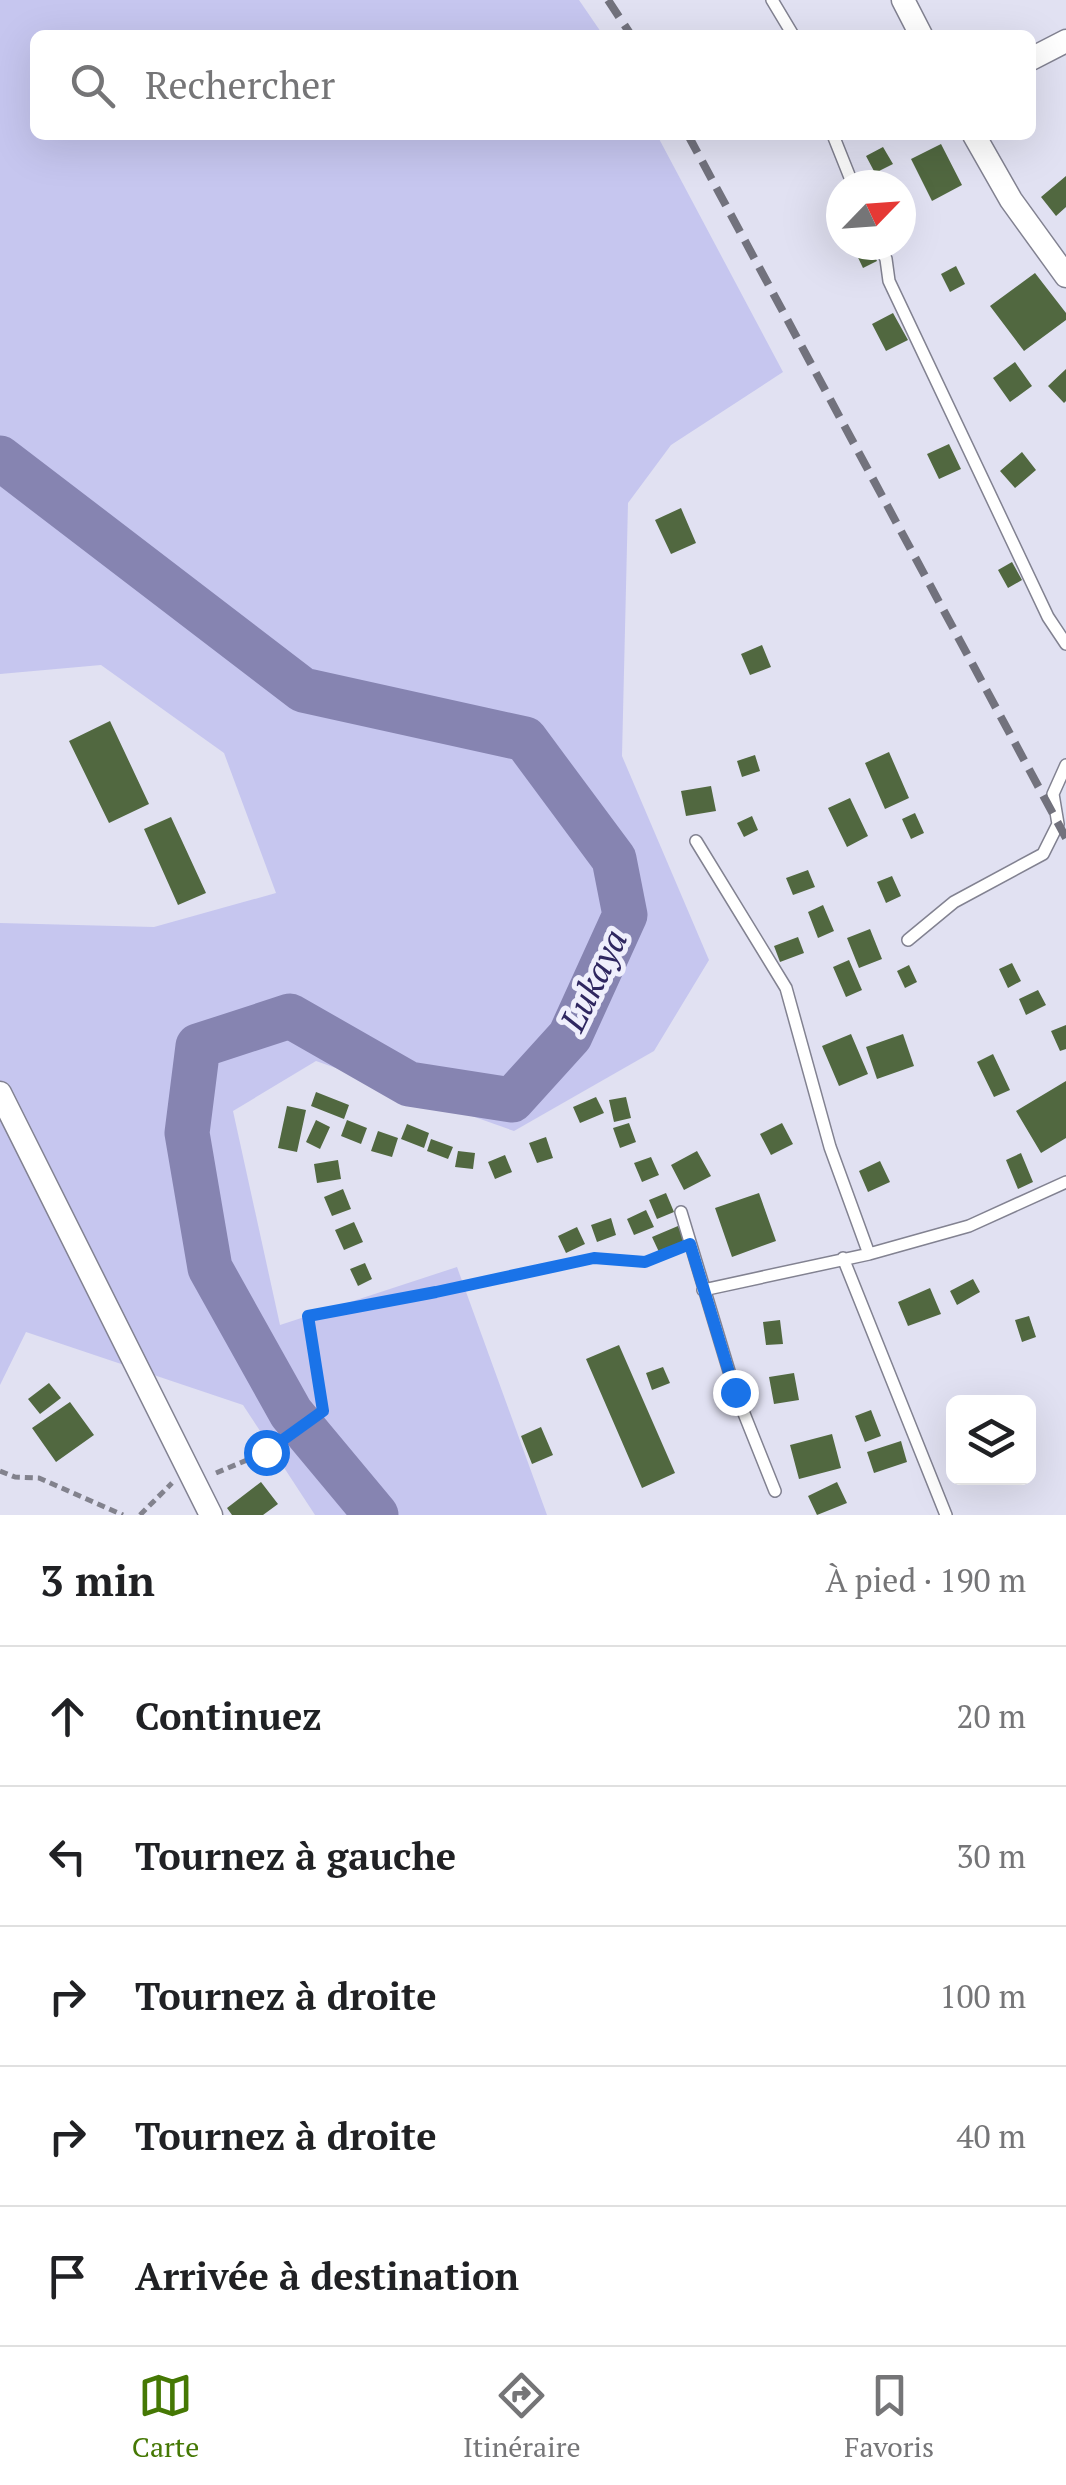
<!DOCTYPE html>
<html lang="fr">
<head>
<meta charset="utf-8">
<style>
	body { margin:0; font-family:"PT Serif",serif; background:#f2f2f2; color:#202124 }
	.controls { position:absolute; right:30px; bottom:30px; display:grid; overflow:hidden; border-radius:15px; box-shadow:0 10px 40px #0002 }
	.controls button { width:90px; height:90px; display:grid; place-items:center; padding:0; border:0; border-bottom:2px solid #e0e0e0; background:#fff; color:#202124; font:50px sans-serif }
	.compass { position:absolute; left:826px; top:170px; width:90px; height:90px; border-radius:50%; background:#fff; box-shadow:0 10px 40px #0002; rotate:65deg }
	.stop { position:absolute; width:30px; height:30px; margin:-22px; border:8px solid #1a73e8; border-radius:50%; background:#fff }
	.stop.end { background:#1a73e8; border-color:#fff; box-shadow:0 2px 10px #0008 }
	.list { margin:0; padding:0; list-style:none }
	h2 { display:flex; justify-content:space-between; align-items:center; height:130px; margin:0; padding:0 40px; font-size:42px }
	h2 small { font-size:32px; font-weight:400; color:#757577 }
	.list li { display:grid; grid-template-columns:65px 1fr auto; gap:30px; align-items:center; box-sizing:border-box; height:140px; padding:0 40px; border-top:2px solid #e0e0e0 }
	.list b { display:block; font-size:38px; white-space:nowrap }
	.list em { font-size:32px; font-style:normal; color:#757577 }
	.icon { flex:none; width:55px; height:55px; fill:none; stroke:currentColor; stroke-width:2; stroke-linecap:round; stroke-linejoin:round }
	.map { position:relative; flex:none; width:1066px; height:1515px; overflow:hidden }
	.search { position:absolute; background:#fff; box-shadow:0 10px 40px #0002; left:30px; right:30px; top:30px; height:110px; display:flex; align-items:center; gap:25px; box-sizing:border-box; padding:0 35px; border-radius:15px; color:#757577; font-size:38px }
	.sheet { height:830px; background:#fff }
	nav { display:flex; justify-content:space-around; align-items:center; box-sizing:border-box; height:140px; border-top:2px solid #e0e0e0; background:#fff; font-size:28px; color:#757577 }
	nav a { display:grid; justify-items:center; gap:5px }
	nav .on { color:#457804 }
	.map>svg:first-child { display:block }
	.green { fill:#c6c6ef }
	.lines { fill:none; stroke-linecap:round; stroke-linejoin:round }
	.river { stroke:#8684b1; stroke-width:45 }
	.building { fill:#516840 }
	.lane-casing { stroke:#828291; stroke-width:14 }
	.street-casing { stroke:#828291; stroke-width:25 }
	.path { stroke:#82828d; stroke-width:5; stroke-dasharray:8 5; stroke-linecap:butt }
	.lane { stroke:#fff; stroke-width:11 }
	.street { stroke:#fff; stroke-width:22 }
	.rail { stroke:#72727d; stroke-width:8; stroke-dasharray:20 10; stroke-linecap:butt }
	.route { stroke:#1a73e8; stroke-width:12 }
	.labels { text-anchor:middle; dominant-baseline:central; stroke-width:10; stroke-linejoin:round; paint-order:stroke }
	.water-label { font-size:35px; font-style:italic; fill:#2f2760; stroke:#efeffc }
</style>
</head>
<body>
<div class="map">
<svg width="1066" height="1515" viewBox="0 0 1066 1515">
	<rect width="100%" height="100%" fill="#e1e1f2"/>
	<path class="green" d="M0,0H579L603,35H35V135H657L783,372L671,445L628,503L622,756L709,960L654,1051L514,1131L316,1061L233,1111L280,1325L457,1267L547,1515H315L243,1405L26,1332L0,1385V923L154,927L276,893L224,753L101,665L0,674Z"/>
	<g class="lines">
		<path class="river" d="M0,458L303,690L525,739L614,859L625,915L570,1036L512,1100L409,1084L290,1016L198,1046L187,1133L210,1268L291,1413L376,1515"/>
	</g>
	<path class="building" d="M941,144L962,185L932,201L911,159Z
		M883,147L893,164L875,173L866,156Z
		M1066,176V207L1056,216L1041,197Z
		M852,245H870L877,261L863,268Z
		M956,266L965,284L950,292L941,274Z
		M1035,273L1066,313V320L1024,351L990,306Z
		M893,313L908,340L886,351L872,324Z
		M1015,362L1032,386L1010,402L993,378Z
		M1066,369V401L1064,403L1048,386Z
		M949,444L961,469L939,479L927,454Z
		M1022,452L1036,470L1015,488L1000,471Z
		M681,508L696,543L671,554L655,520Z
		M1012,562L1022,580L1008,588L998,570Z
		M762,645L771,667L750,675L741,654Z
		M110,721L149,804L109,823L69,741Z
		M889,752L909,798L885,809L865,763Z
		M755,755L760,771L742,777L737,761Z
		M711,786L716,811L686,816L681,791Z
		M850,798L868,836L847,847L828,808Z
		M915,813L924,833L911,839L902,819Z
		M752,816L758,830L744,837L737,823Z
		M171,817L206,893L178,905L144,829Z
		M808,870L815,887L793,895L786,878Z
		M892,876L901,896L886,903L877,882Z
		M823,905L834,931L818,938L808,912Z
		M870,929L882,959L859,968L847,938Z
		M798,937L804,953L780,962L774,946Z
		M849,960L862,990L846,997L833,967Z
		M1012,963L1021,981L1008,988L999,969Z
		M909,965L917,982L905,988L897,971Z
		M1038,990L1046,1005L1026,1015L1019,999Z
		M1066,1025V1049L1060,1051L1051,1031Z
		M851,1034L868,1074L839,1086L822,1046Z
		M903,1034L914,1066L877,1079L866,1047Z
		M993,1054L1010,1090L994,1097L977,1062Z
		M1066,1081V1138L1041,1153L1016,1111Z
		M316,1092L349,1105L344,1119L311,1106Z
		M596,1097L604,1113L580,1123L573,1107Z
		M626,1097L631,1118L614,1122L609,1100Z
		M287,1106L306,1110L297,1152L278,1148Z
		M316,1120L330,1127L320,1149L306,1142Z
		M347,1120L367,1128L361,1144L341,1136Z
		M629,1123L636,1142L620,1148L613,1128Z
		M782,1123L793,1144L771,1155L760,1134Z
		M407,1124L429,1133L424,1148L401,1139Z
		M378,1131L398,1138L392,1157L371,1151Z
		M546,1137L553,1158L537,1163L529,1143Z
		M431,1139L453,1147L448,1159L427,1151Z
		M458,1151L475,1153L473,1169L455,1167Z
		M697,1151L711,1176L684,1190L671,1165Z
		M1021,1153L1033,1182L1018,1189L1006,1160Z
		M505,1155L512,1172L495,1179L488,1162Z
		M651,1157L659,1175L642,1182L634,1163Z
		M338,1160L341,1179L317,1183L314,1164Z
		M880,1161L890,1182L868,1192L859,1171Z
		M343,1189L351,1209L332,1216L324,1197Z
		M666,1193L674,1212L657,1219L649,1200Z
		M759,1193L776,1241L732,1257L715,1208Z
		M646,1210L654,1227L634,1235L627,1219Z
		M611,1218L616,1235L597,1242L591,1225Z
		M354,1222L363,1242L344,1250L335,1230Z
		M678,1226L684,1241L659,1252L652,1237Z
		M577,1227L585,1244L566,1253L558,1236Z
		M365,1263L372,1279L358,1286L350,1269Z
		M973,1279L980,1292L957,1305L950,1291Z
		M930,1288L941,1314L908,1326L898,1302Z
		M1029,1316L1036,1337L1022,1342L1015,1320Z
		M780,1320L783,1344L766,1345L763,1322Z
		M619,1345L675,1473L642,1488L586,1359Z
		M663,1367L670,1383L652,1390L646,1373Z
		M794,1373L799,1400L774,1404L769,1377Z
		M49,1383L61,1398L40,1414L28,1399Z
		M70,1402L94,1435L56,1462L32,1428Z
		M871,1410L881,1436L865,1442L855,1416Z
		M541,1427L553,1455L532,1464L521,1436Z
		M832,1434L841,1468L799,1479L790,1445Z
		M901,1441L907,1462L874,1473L867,1452Z
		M261,1482L278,1504L263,1515H232L227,1508Z
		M837,1482L847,1503L817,1515L808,1496Z"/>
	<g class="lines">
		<g class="lane-casing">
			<path id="lane" d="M772,0L793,35
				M833,135L853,185
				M879,245L886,259L889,281L1048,617L1066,644
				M696,841L786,988L830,1147L869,1254
				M908,940L954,902L1043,854L1058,824L1053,794L1066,765
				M681,1212L735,1391L775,1491
				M843,1258L946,1515
				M703,1290L869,1254L969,1226L1066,1182"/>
		</g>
		<g class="street-casing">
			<path id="street" d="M903,0L921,35
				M1031,59L1066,41
				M974,135L1011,200L1066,276
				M0,1093L211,1515"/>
		</g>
		<path class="path" d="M0,1471L15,1477L39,1478L123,1515
			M216,1473L266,1452L323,1411L308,1316L436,1293L595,1258L645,1262L673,1251
			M140,1515L172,1483"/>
		<use href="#lane" class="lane"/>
		<use href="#street" class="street"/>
		<path class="rail" d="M608,0L631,35
			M688,135L1066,838"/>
	</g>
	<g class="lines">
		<path class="route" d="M266,1452L323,1411L308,1316L436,1292L594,1258L645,1262L690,1244L735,1392"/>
	</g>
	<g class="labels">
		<g class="water-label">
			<text transform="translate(593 980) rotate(-64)">Lukaya</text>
		</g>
	</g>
</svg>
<div class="controls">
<button><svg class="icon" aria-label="layers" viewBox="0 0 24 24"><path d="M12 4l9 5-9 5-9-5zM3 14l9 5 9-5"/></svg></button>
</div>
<svg class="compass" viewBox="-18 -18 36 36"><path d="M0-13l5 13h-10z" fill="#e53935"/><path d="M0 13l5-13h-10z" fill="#757577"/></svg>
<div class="stop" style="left:266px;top:1452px"></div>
<div class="stop end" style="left:735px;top:1392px"></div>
<div class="search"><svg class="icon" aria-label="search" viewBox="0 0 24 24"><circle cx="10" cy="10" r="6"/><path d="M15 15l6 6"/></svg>Rechercher</div>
</div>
<section class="sheet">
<h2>3 min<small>À pied · 190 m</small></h2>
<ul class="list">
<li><svg class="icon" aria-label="ahead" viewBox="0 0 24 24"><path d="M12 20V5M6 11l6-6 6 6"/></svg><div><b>Continuez</b></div><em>20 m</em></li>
<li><svg class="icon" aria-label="left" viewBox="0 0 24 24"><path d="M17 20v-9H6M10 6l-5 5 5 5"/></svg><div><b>Tournez à gauche</b></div><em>30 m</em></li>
<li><svg class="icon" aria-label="right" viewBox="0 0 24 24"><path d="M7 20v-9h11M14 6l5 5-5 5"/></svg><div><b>Tournez à droite</b></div><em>100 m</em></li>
<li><svg class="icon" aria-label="right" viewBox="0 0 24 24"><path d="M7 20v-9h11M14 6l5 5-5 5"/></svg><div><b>Tournez à droite</b></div><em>40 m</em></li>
<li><svg class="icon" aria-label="arrive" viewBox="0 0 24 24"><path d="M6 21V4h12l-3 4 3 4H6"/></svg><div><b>Arrivée à destination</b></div></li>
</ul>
</section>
<nav>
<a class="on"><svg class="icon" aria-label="map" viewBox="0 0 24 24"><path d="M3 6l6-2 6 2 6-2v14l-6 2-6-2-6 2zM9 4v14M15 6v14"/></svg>Carte</a>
<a><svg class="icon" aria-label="directions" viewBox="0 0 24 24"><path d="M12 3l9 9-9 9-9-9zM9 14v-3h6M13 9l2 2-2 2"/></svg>Itinéraire</a>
<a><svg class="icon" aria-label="saved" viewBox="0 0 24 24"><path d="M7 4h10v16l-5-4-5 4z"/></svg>Favoris</a>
</nav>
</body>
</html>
